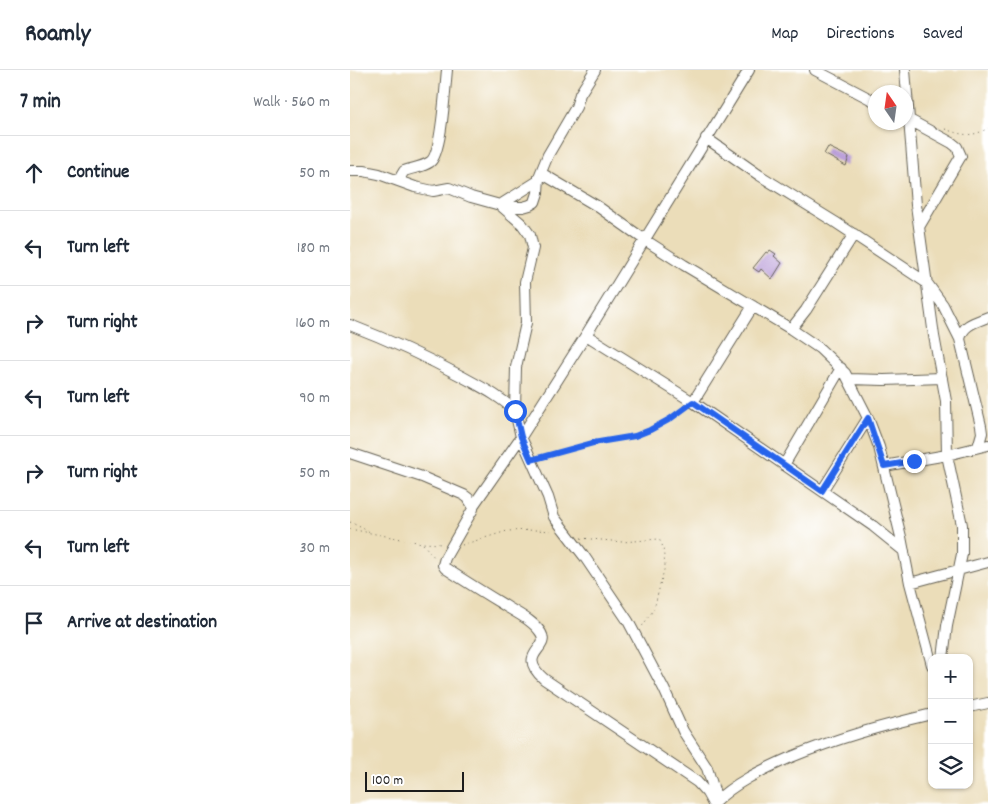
<!DOCTYPE html>
<html lang="en">
<head>
<meta charset="utf-8">
<style>
	body { margin:0; font-family:Dekko,sans-serif; background:#f6f6f7; color:#1f2937 }
	.controls { position:absolute; right:15px; bottom:15px; display:grid; overflow:hidden; border-radius:10px; box-shadow:0 1px 4px #0004 }
	.controls button { width:45px; height:45px; display:grid; place-items:center; padding:0; border:0; border-bottom:1px solid #e0e1e3; background:#fff; color:#1f2937; font:25px sans-serif }
	.compass { position:absolute; left:518px; top:15px; width:45px; height:45px; border-radius:50%; background:#fff; box-shadow:0 1px 4px #0004; rotate:347deg }
	.scale { position:absolute; left:15px; bottom:12px; width:99px; box-sizing:border-box; padding-left:5px; border:2px solid #1c1c1c; border-top:0; font-size:14px; line-height:18px; white-space:nowrap; color:#1c1c1c; -webkit-text-stroke:4px #fff; paint-order:stroke }
	.stop { position:absolute; width:15px; height:15px; margin:-11px; border:4px solid #2563eb; border-radius:50%; background:#fff }
	.stop.end { background:#2563eb; border-color:#fff; box-shadow:0 1px 5px #0008 }
	.list { margin:0; padding:0; list-style:none }
	h2 { display:flex; justify-content:space-between; align-items:center; height:65px; margin:0; padding:0 20px; font-size:21px }
	h2 small { font-size:16px; font-weight:400; color:#747a83 }
	.list li { display:grid; grid-template-columns:32px 1fr auto; gap:15px; align-items:center; box-sizing:border-box; height:75px; padding:0 20px; border-top:1px solid #e0e1e3 }
	.list b { display:block; font-size:19px; white-space:nowrap }
	.list em { font-size:16px; font-style:normal; color:#747a83 }
	.icon { flex:none; width:28px; height:28px; fill:none; stroke:currentColor; stroke-width:2; stroke-linecap:round; stroke-linejoin:round }
	.map { position:relative; flex:none; width:638px; height:734px; overflow:hidden }
	header { display:flex; align-items:center; gap:30px; box-sizing:border-box; height:70px; padding:0 25px; background:#fff; border-bottom:1px solid #e0e1e3 }
	header strong { font-size:24px }
	nav { display:flex; gap:28px; margin-inline-start:auto; font-size:18px }
	main { display:flex }
	aside { flex:1; background:#fff }
	.map>svg:first-child { display:block }
	.building { fill:#b597d6 }
	.lines { fill:none; stroke-linecap:round; stroke-linejoin:round }
	.minor-casing { stroke:#646053; stroke-width:12 }
	.path { stroke:#646053; stroke-width:1; stroke-dasharray:1 4; stroke-linecap:butt }
	.minor { stroke:#fff; stroke-width:10 }
	.route { stroke:#2563eb; stroke-width:6 }
</style>
</head>
<body>
<header>
<strong>Roamly</strong>
<nav><a>Map</a><a>Directions</a><a>Saved</a></nav>
</header>
<main>
<aside>
<h2>7 min<small>Walk · 560 m</small></h2>
<ul class="list">
<li><svg class="icon" aria-label="ahead" viewBox="0 0 24 24"><path d="M12 20V5M6 11l6-6 6 6"/></svg><div><b>Continue</b></div><em>50 m</em></li>
<li><svg class="icon" aria-label="left" viewBox="0 0 24 24"><path d="M17 20v-9H6M10 6l-5 5 5 5"/></svg><div><b>Turn left</b></div><em>180 m</em></li>
<li><svg class="icon" aria-label="right" viewBox="0 0 24 24"><path d="M7 20v-9h11M14 6l5 5-5 5"/></svg><div><b>Turn right</b></div><em>160 m</em></li>
<li><svg class="icon" aria-label="left" viewBox="0 0 24 24"><path d="M17 20v-9H6M10 6l-5 5 5 5"/></svg><div><b>Turn left</b></div><em>90 m</em></li>
<li><svg class="icon" aria-label="right" viewBox="0 0 24 24"><path d="M7 20v-9h11M14 6l5 5-5 5"/></svg><div><b>Turn right</b></div><em>50 m</em></li>
<li><svg class="icon" aria-label="left" viewBox="0 0 24 24"><path d="M17 20v-9H6M10 6l-5 5 5 5"/></svg><div><b>Turn left</b></div><em>30 m</em></li>
<li><svg class="icon" aria-label="arrive" viewBox="0 0 24 24"><path d="M6 21V4h12l-3 4 3 4H6"/></svg><div><b>Arrive at destination</b></div></li>
</ul>
</aside>
<div class="map">
<svg width="638" height="734" viewBox="0 0 638 734">
	<rect width="100%" height="100%" fill="#fff"/>
	<filter id="ink" filterUnits="userSpaceOnUse"><feTurbulence type="fractalNoise" baseFrequency=".02" numOctaves="2"/><feDisplacementMap in="SourceGraphic" scale="10" xChannelSelector="R" yChannelSelector="G"/><feConvolveMatrix kernelMatrix="1 2 1 2 8 2 1 2 1" color-interpolation-filters="sRGB"/></filter>
	<filter id="wash" filterUnits="userSpaceOnUse"><feTurbulence type="fractalNoise" baseFrequency=".0096" numOctaves="4" result="noise"/><feDisplacementMap in="SourceGraphic" scale="20" xChannelSelector="R" yChannelSelector="G"/><feGaussianBlur stdDeviation="1.12" result="paint"/><feColorMatrix in="noise" values="0 0 0 0 0 0 0 0 0 0 0 0 0 0 0 0 0 1.4 0 .05"/><feComposite in="paint" operator="in"/></filter>
	<g filter="url(#wash)">
		<rect width="100%" height="100%" fill="#ebddb9"/>
		<g id="blocks">
			<path class="building" d="M478,77L499,87L496,96L474,84Z
				M420,180L426,184L424,186L432,193L422,209L411,199L409,202L403,198L416,182L418,183Z"/>
		</g>
	</g>
	<g filter="url(#ink)">
		<use href="#blocks" fill-opacity="0" stroke="#646053" stroke-width="1"/>
		<g class="lines">
			<g class="minor-casing">
				<path id="minor" d="M465,0L526,32
					M555,0L566,135L584,266L596,331L597,385L612,455V484L597,556L593,588
					M556,48L602,73L607,77L611,86L569,157
					M356,68L409,105L485,152L577,213L593,235L610,269
					M0,101H14L29,104L65,117L83,121L99,118L121,127L150,135L172,154L180,165L183,178L175,212L176,253L166,297L165,341L171,367L198,427L204,447L234,486L278,551L314,619L333,661L357,698L367,730
					M191,103L247,136L295,170L334,195L441,259L469,278L495,303L518,348L529,377L551,467L560,513L582,595
					M51,112V106L54,101C62,98 73,97 80,92C92,84 95,17 97,0
					M150,135L188,111
					M153,137H173L180,135L185,132L188,123L189,107L198,85L226,37L230,24L245,0
					M0,255C39,270 76,287 113,307C131,317 150,326 165,341
					M441,259L456,240L504,164
					M236,265L343,332L523,456L554,481
					M499,309L534,310L592,308
					M343,332L403,236
					M628,377L632,363L631,356L610,269C613,254 626,252 638,247
					M0,383L72,407L114,425L118,428L123,436V439L95,488L93,495L95,498C115,511 134,523 154,535C166,543 183,550 191,563C201,580 165,583 194,609L347,712L357,723L363,734C384,713 412,700 439,688C487,668 531,656 582,644
					M434,395L491,298
					M534,396L597,385L638,375
					M472,421L518,348
					M123,436L171,367L236,265L399,0
					M560,513L638,492
					M619,637L638,633"/>
			</g>
			<path class="path" d="M595,59C611,65 622,68 638,58
				M189,388L243,373L285,366L300,361L320,349L335,338
				M0,452L22,463
				M0,459L72,473L93,474
				M231,468L272,472L309,469L313,477L315,496L304,539L291,558
				M73,474L85,488
				M112,475L157,461L185,460L203,461"/>
			<use href="#minor" class="minor"/>
		</g>
	</g>
	<g class="lines" filter="url(#ink)">
		<path class="route" d="M165,341L171,367L181,390L243,373L285,366L300,360L320,349L343,332L472,421L518,348L534,396L564,391"/>
	</g>
</svg>
<div class="controls">
<button>+</button>
<button>−</button>
<button><svg class="icon" aria-label="layers" viewBox="0 0 24 24"><path d="M12 4l9 5-9 5-9-5zM3 14l9 5 9-5"/></svg></button>
</div>
<svg class="compass" viewBox="-18 -18 36 36"><path d="M0-13l5 13h-10z" fill="#e53935"/><path d="M0 13l5-13h-10z" fill="#747a83"/></svg>
<div class="scale">100 m</div>
<div class="stop" style="left:165px;top:341px"></div>
<div class="stop end" style="left:564px;top:391px"></div>
</div>
</main>
</body>
</html>
